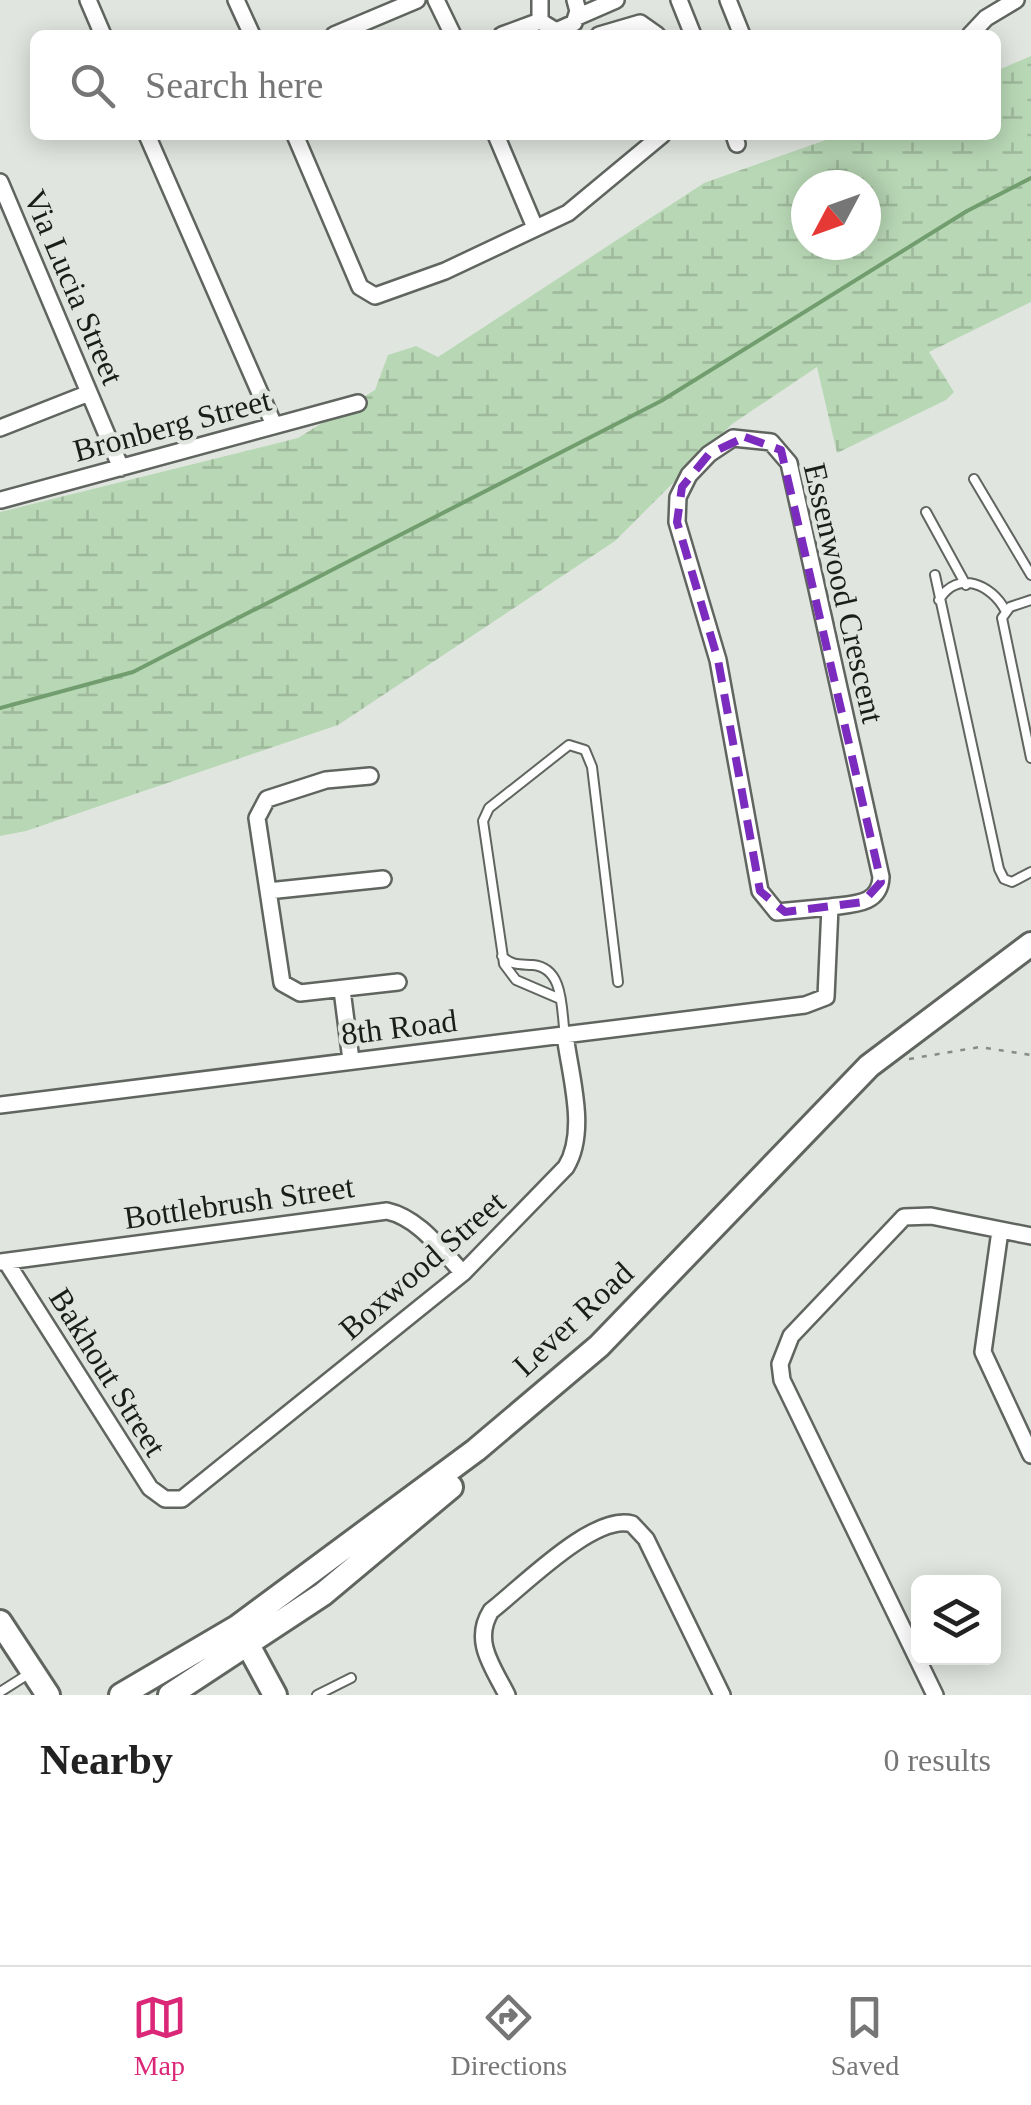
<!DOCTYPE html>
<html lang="en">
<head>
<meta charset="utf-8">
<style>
	body { margin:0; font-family:"Times New Roman",serif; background:#f6f6f6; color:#222 }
	.controls { position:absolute; right:30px; bottom:30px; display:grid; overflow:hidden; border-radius:15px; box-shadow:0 5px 25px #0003 }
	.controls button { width:90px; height:90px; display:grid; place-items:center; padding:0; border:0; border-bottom:2px solid #e0e0e0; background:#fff; color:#222; font:50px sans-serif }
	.compass { position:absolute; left:791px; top:170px; width:90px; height:90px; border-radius:50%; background:#fff; box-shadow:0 5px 25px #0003; rotate:229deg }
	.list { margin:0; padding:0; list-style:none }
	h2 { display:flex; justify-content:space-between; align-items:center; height:130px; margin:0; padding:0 40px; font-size:42px }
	h2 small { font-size:32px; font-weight:400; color:#767676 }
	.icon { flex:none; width:55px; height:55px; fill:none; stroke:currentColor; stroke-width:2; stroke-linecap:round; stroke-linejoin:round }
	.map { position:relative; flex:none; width:1031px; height:1695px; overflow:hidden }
	.search { position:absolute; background:#fff; box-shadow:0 5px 25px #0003; left:30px; right:30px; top:30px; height:110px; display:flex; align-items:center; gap:25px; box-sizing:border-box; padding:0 35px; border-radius:15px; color:#767676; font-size:38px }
	.sheet { height:270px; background:#fff }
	nav { display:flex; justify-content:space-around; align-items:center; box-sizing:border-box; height:140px; border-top:2px solid #e0e0e0; background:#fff; font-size:28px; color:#767676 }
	nav a { display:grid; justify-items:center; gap:5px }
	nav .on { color:#db2777 }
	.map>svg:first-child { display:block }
	.wetland { fill:url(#wetland-marsh); fill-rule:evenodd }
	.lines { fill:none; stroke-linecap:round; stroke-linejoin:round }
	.stream { stroke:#729e6f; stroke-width:4 }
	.lane-casing { stroke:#606560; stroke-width:12 }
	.street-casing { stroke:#606560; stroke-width:20 }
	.secondary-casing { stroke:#606560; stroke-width:28 }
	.path { stroke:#888c87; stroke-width:2.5; stroke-dasharray:5 8; stroke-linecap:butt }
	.lane { stroke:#fff; stroke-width:8 }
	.street { stroke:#fff; stroke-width:15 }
	.secondary { stroke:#fff; stroke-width:22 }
	.marked { fill:none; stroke:#7b2cbf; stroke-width:8; stroke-dasharray:20 12; stroke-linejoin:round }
	.labels { text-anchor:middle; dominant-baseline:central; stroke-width:9; stroke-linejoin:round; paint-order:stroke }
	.street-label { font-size:32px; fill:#1b1d1b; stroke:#e0e6df }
</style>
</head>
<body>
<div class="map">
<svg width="1031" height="1695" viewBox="0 0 1031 1695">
	<defs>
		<pattern id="wetland-marsh" width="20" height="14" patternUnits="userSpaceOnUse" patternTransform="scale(2.5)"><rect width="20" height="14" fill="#b8d8b5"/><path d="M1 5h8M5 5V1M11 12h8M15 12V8" fill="none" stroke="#9eb99b"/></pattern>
	</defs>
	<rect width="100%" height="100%" fill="#e0e6df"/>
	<path class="wetland" d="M1031,56V302L929,352L954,392L946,400L837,453L817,367L732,424L615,541L338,725L26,831L0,836V512L298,438L375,390L388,355L416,346L438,357L704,183L840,135H996V71ZM806,185H866V245H806Z"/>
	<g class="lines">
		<path class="stream" d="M0,708L133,672L661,401L967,211L1031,178"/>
		<g class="lane-casing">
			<path id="lane" d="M974,479L1031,575
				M926,512L966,585
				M935,575L999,869L1004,879L1012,882L1031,872
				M939,600C958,569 992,585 1005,610
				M1031,600L1010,607L1002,618L1031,758
				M502,956C512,966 520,964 533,965C565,968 561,1011 565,1035
				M558,998L516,980L504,964L483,821L489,808L569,745L585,750L592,767L618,982
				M0,1692L30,1673
				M317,1695L351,1678"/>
		</g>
		<g class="street-casing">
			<path id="street" d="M88,0L103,35
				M236,0L252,35
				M436,0L453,35
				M540,0V21L556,31L574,23L578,11L575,0
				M679,0L693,35
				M728,0L742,35
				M577,17L616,0
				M334,35L417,0
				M502,35L540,21
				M599,35L640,23L657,35
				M970,35L986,18L1016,0
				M147,135L274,425
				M295,135L360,287L375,296L445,271L568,213L662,135
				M496,135L534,225
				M734,135L737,144
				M0,182L121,468
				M0,428L89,393
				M1,500L358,403
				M370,776L326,780L267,799L257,818L282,983L300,993L398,982
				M268,891L383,879
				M342,990L351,1060
				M0,1105L805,1005L826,997L830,907C853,904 880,905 881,877L789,463L771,442L733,438L709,454L689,475L678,497L677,522L718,660L760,891L777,912L830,907
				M1000,1231L983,1352L1031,1455
				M0,1262L387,1211C419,1218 441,1250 463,1273
				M7,1263L150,1488L165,1499H182L463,1273L566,1167C588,1131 570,1075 565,1035
				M507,1695C493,1667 472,1641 491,1611C522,1587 594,1513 632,1524L646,1539L722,1695
				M935,1695L782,1380L780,1364L791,1336L904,1217L931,1216L1031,1236"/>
		</g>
		<g class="secondary-casing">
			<path id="secondary" d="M0,1622L48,1695
				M242,1634L275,1695
				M121,1695L237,1627L476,1450L599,1346L869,1066L1031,944
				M170,1695L323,1594L451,1487"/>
		</g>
		<path class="path" d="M909,1059L980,1047L1031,1055"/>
		<use href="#lane" class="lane"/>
		<use href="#street" class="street"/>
		<use href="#secondary" class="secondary"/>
	</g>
	<path class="marked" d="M745,437L781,450L881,882L863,902L785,912L760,891L718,660L677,522L682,487L709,454Z"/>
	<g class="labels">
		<g class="street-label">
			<text transform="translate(74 287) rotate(67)">Via Lucia Street</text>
			<text transform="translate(172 425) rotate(-15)">Bronberg Street</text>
			<text transform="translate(844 593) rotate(77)">Essenwood Crescent</text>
			<text transform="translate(399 1027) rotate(-7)">8th Road</text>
			<text transform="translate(239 1202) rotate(-8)">Bottlebrush Street</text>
			<text transform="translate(422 1265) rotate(-41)">Boxwood Street</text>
			<text transform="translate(573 1319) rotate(-43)">Lever Road</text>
			<text transform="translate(108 1372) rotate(58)">Bakhout Street</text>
		</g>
	</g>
</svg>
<div class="controls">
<button><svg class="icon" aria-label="layers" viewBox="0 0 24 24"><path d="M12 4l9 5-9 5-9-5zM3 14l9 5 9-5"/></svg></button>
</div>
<svg class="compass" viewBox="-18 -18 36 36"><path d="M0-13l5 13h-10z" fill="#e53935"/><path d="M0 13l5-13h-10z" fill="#767676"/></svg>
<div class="search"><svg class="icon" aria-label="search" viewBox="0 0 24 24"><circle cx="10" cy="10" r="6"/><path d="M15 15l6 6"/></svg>Search here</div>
</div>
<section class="sheet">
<h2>Nearby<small>0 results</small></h2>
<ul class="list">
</ul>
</section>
<nav>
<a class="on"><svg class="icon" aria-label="map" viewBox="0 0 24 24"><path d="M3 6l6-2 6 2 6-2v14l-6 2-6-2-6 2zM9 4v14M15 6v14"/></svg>Map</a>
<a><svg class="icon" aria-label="directions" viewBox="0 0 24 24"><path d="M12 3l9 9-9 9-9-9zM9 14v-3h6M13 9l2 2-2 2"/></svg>Directions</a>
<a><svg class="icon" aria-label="saved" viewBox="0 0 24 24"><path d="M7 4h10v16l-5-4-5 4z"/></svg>Saved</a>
</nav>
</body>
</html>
